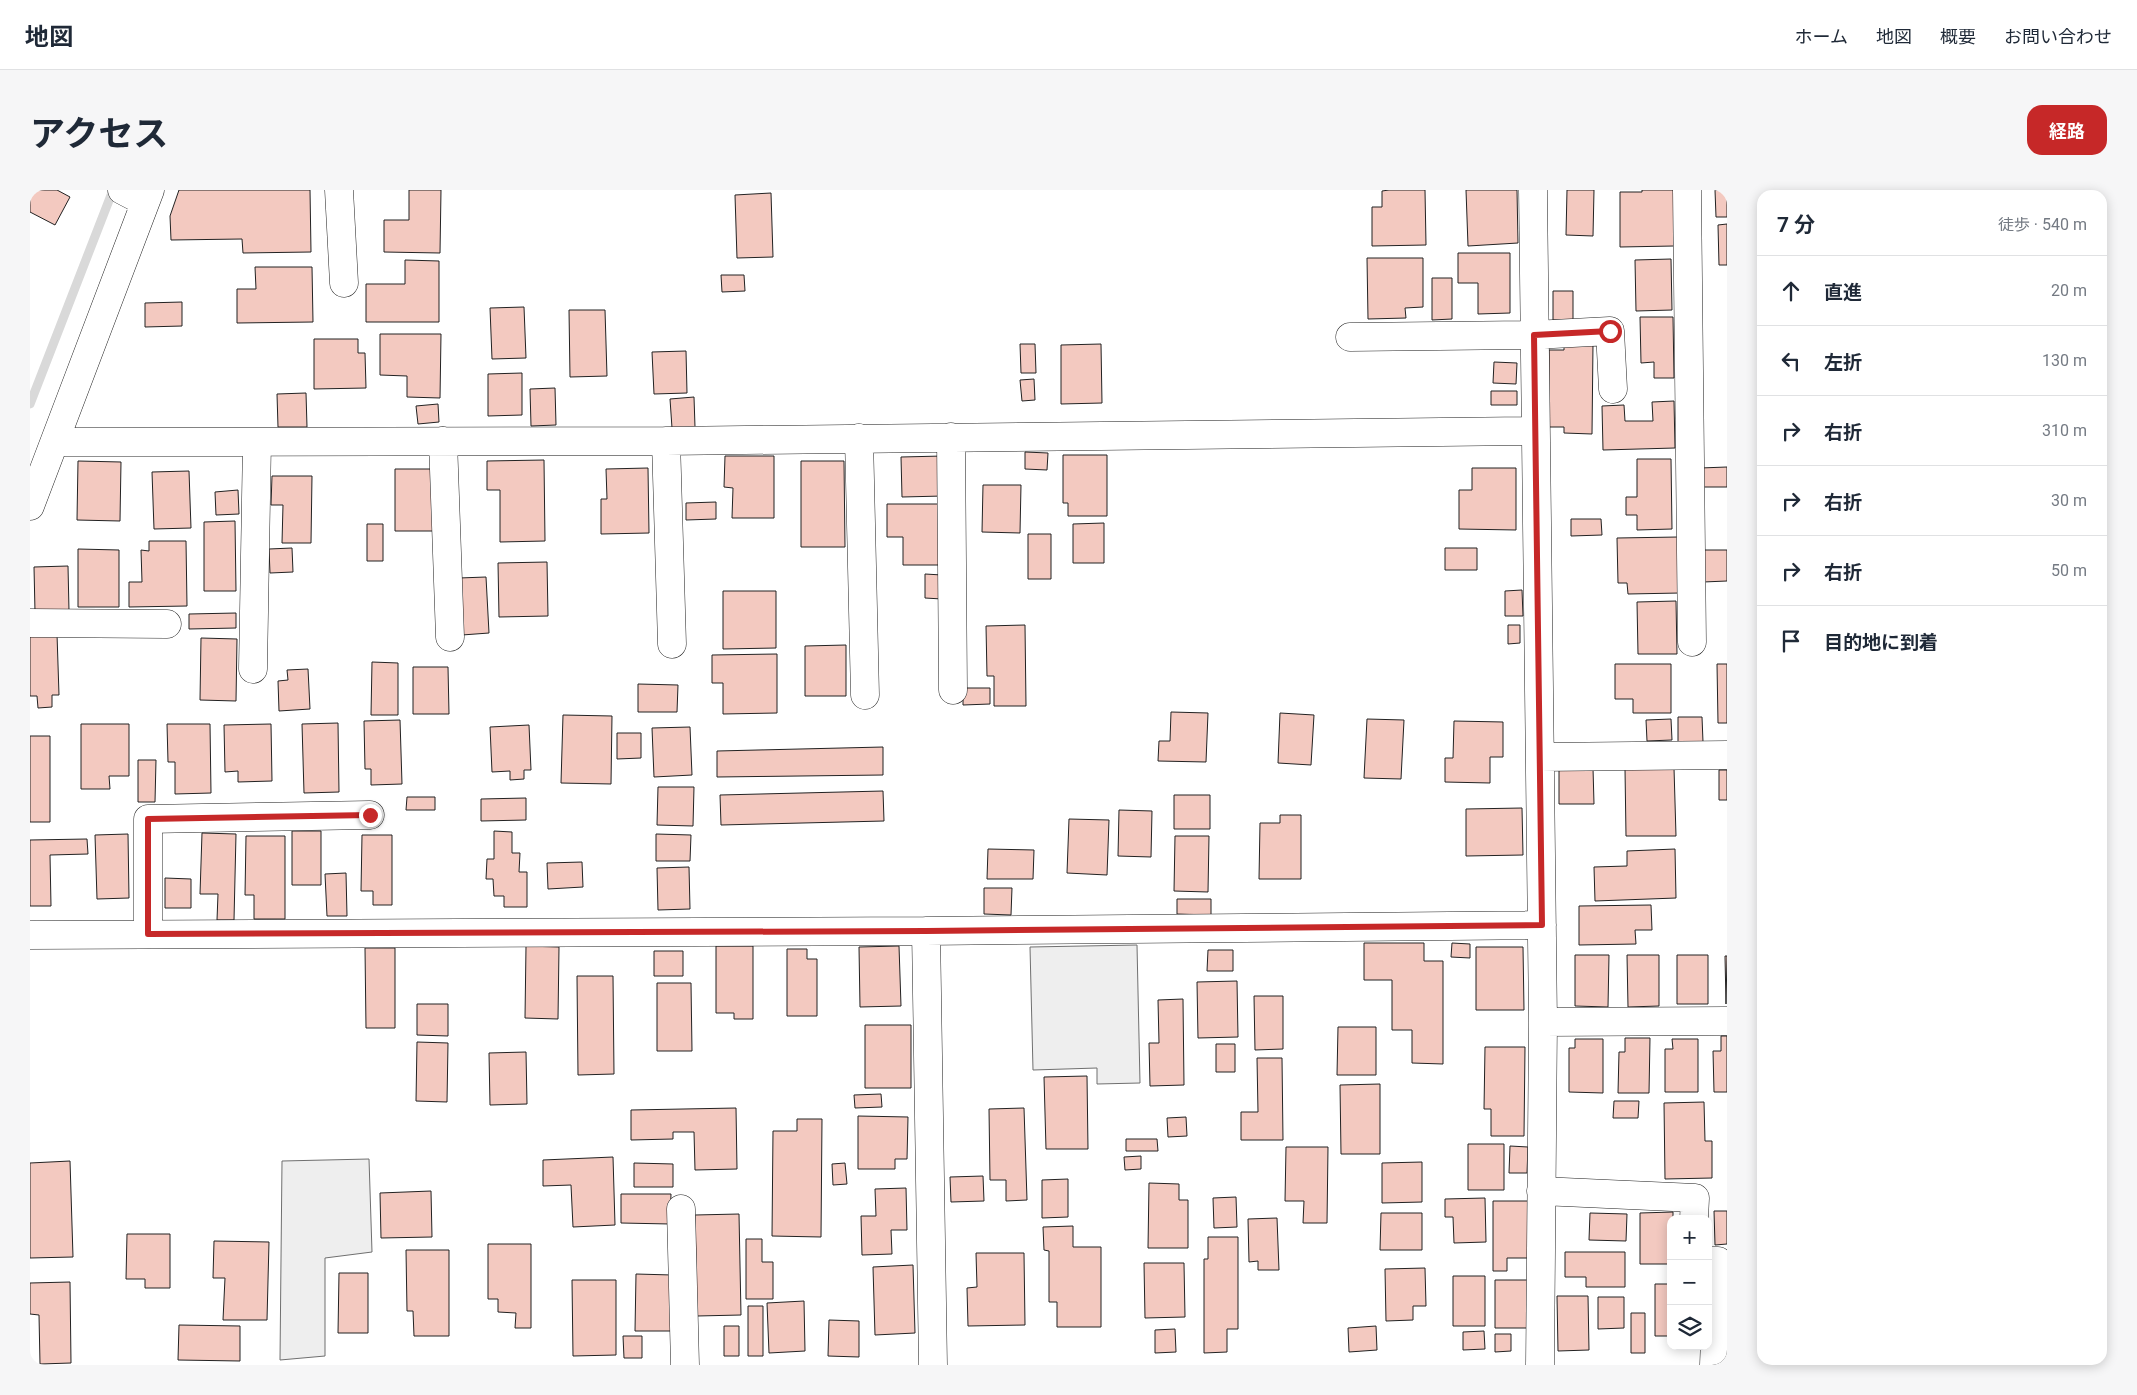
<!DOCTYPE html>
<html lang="ja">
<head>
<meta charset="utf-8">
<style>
	body { margin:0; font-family:Roboto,"Noto Sans JP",sans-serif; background:#f6f6f7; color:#1f2937 }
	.controls { position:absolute; right:15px; bottom:15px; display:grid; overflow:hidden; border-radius:10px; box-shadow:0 2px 12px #0003 }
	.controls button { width:45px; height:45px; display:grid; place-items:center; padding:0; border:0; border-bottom:1px solid #e0e1e3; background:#fff; color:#1f2937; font:25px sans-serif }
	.stop { position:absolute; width:15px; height:15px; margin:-11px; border:4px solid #c62828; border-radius:50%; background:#fff }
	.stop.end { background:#c62828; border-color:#fff; box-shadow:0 1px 5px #0008 }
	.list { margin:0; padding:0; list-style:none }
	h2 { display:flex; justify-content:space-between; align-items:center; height:65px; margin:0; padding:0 20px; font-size:21px }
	h2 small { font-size:16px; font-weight:400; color:#747a83 }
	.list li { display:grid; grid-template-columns:32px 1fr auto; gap:15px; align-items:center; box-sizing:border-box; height:70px; padding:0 20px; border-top:1px solid #e0e1e3 }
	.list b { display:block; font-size:19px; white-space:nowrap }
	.list em { font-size:16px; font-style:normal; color:#747a83 }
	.icon { flex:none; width:28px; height:28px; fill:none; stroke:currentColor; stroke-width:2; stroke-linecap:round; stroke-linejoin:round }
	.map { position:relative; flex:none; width:1697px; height:1175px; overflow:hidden; border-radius:15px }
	header { display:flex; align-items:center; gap:30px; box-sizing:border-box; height:70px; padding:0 25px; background:#fff; border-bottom:1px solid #e0e1e3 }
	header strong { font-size:24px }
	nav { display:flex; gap:28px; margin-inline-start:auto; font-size:18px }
	.intro { display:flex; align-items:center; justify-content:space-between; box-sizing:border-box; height:120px; padding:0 30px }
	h1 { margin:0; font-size:35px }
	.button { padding:12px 22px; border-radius:15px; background:#c62828; color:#fff; font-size:18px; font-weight:700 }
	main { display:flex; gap:30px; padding:0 30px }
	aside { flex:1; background:#fff; border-radius:15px; box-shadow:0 2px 12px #0003 }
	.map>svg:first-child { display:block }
	.green { fill:#eee; stroke:#6f6f6f }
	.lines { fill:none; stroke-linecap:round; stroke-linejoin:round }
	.stream { stroke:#d9d9d9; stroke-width:9 }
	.building { fill:#f3c9c0; stroke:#222 }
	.minor-casing { stroke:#222; stroke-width:29 }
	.minor { stroke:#fff; stroke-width:28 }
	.route { stroke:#c62828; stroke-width:6 }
</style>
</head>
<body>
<header>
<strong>地図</strong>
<nav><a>ホーム</a><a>地図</a><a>概要</a><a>お問い合わせ</a></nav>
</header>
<div class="intro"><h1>アクセス</h1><a class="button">経路</a></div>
<main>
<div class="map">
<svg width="1697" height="1175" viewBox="0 0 1697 1175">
	<rect width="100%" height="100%" fill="#fff"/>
	<path class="green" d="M1107,755L1110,893L1067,894V878L1003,880L1000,757Z
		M339,969L342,1062L295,1068V1166L250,1170L252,971Z"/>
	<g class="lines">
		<path class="stream" d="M0,214L83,0"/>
	</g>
	<path class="building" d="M0,0H27L40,7L25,35L0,22Z
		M149,0H280L281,62L213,63L212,49L141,50L140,26Z
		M379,0H411L410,63L354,62V30H379Z
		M1359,0H1395L1396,55L1342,56V17H1352V1Z
		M1436,0H1487L1488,53L1438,56Z
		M1537,0H1564L1563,46L1536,45Z
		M1612,0H1644V56L1590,57V2H1612Z
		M1685,0H1697V27H1686Z
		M741,3L743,67L707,68L705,5Z
		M1697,34V75H1689L1688,35Z
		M1428,63H1480V123L1448,124V93H1428Z
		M1337,68H1393V117L1375,118L1376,128L1338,129Z
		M1641,69L1642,120L1606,121L1605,70Z
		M375,70L409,71V132H336V94H375Z
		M225,77H282L283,132L207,133V99H226Z
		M691,85H714L715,101L692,102Z
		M1402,88H1422V129L1402,130Z
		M1523,101H1543V130H1523Z
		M152,112V136L115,137V113Z
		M494,117L496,168L462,169L460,118Z
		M539,120H575L577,186L540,187Z
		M1610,127H1643L1644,188H1624V172L1611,173Z
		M350,144H411L410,208L377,207V186L350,185Z
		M284,149H328V163H335L336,198L284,199Z
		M990,154H1005L1006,183H991Z
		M1071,154L1072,213L1031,214V155Z
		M1534,154H1563L1562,244L1534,243V237H1519V160H1534Z
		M656,161L657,203L624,204L622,162Z
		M1464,172L1487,173L1486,194L1463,193Z
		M492,183V225L458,226V184Z
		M1004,189L1005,210L992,211L990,190Z
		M525,198L526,235L501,236L500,199Z
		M1461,201H1487V215H1461Z
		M276,203L277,237H248L247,204Z
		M664,207L665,237L642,238L640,209Z
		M1644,211L1645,258L1573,260L1572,216L1594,215L1595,231H1623L1622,212Z
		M408,214L409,232L388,234L386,216Z
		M995,262L1018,263L1017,280L995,279Z
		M1033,265H1077V326H1038V313H1033Z
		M695,266H744V328H702L703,298L694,297Z
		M913,266V306L872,307L871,267Z
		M1607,269H1641L1642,339L1607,340V325H1596V307H1607Z
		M514,270L515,351L470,352V300H457V271Z
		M48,271L91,272L90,331L47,330Z
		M771,271H814L815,357H771Z
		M1697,277V297H1671L1670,278Z
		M618,278L619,343L571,344V309H577L576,279Z
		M1442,278H1486V340L1429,339V300H1442Z
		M365,279H403V341H365Z
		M159,281L161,338L124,339L122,282Z
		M242,286H282L281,353H252L253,315H241Z
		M953,295H991L990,343L952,342Z
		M208,300L209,324L186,325L185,302Z
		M686,312V329L656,330V313Z
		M857,314H910V375H873V347H857Z
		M1541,329H1571L1572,345L1541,346Z
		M205,331L206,401H174V332Z
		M1074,333V373H1043V334Z
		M337,334H353V371H337Z
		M998,344H1021V389H998Z
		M1648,347L1650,403L1598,404L1597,393H1588L1587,348Z
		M119,351H156L157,416L99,417V392H112L111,360L119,361Z
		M262,358L263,382L240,383L239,359Z
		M1415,358H1447V380H1415Z
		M48,359L89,360V417H48Z
		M1673,360H1697V391L1673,392Z
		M517,372L518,426L469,427L468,373Z
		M38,376L39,421L5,422L4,377Z
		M895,384L912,385V409L895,408Z
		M456,387L459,443L432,445L429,388Z
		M1492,400L1493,426H1475V401Z
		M693,401H746V458L693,459Z
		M1646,411L1647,464H1608L1607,412Z
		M206,423V438L159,439V424Z
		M995,435L996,516H964V486H957L956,436Z
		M1478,435H1490V453L1478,454Z
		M27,444L29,505H22V517L8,518L7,506H0V445Z
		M171,448L207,449L206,511L170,510Z
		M816,455V506H775V456Z
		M747,464V523L693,524V493H682V465Z
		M342,472L368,473V525H341Z
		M1585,474H1641V523H1603V509H1585Z
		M1687,474H1697V533H1688Z
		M383,477H418L419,524H383Z
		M278,479L280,519L249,521L248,491L258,490L257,480Z
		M608,494L648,495L647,522H608Z
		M933,498H960V514L933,515Z
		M1141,522L1178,523L1176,572L1128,571L1129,551H1140Z
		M1250,523L1284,525L1281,575L1248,573Z
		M533,525L582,526L581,594L531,593Z
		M1648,527H1672L1673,552L1648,553Z
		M1337,529L1374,530L1371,589L1334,588Z
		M1641,529L1642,550L1617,551L1616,530Z
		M370,530L372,594L341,595V579H335L334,531Z
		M1424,531L1473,532V567H1460V593L1415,592V568H1423Z
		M308,533L309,602L274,603L272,534Z
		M51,534H99V586H79L80,599H51Z
		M137,534H180L181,603L145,604V572H138Z
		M241,534L242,591L208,592V581L195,582L194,535Z
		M499,535L501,580H494V589L480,590V581L462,582L460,537Z
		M660,537L662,585L624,587L622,538Z
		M587,543H611V568L587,569Z
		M0,546H20V632H0Z
		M853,557V585L687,587V561Z
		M108,570H126L125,612H108Z
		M1563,578L1564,614H1529V579Z
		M1644,578L1646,646H1596L1595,579Z
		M1689,580H1697V610H1689Z
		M628,597H664L663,636L627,635Z
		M853,601L854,631L691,635L690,605Z
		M1144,605H1180V639H1144Z
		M377,607H405V620H376Z
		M496,608V630L451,631V609Z
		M1492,618L1493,665L1436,666V619Z
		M1089,620L1122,621L1121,667L1088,666Z
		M1250,625H1271V689H1229L1230,633H1250Z
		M1039,629L1079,630L1077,685L1037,683Z
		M262,641H291V695H262Z
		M464,641L482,642V663H490L489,682H497V717H474V706H464L463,689H456L457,669H464Z
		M172,643L206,644L204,730H187L188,704H170Z
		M98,644L99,708L67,709L65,645Z
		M626,644L661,645L660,671H626Z
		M332,645H362V715H343V701H331Z
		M216,646H255V729H224V705H215Z
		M1145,646H1179L1178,702L1144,701Z
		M57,649L58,664L20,665L21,716H0V650Z
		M958,659L1004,660L1003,689H957Z
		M1645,659L1646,708L1565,711L1564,677L1597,676V661Z
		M552,672L553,697L518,699L517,673Z
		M659,677L660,719L628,720L627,678Z
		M316,683L317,726H297L295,684Z
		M135,688L161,689V718H135Z
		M954,698H982L981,725L954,724Z
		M1147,709H1181V725L1147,724Z
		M1621,715L1622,740H1605L1606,754L1549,755V716Z
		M1334,753H1394V771H1413V874L1382,873V840H1362V790H1334Z
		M1422,753L1440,754V768L1421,767Z
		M496,756L529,757L528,829L495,828Z
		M686,756H723V829H704V823H686Z
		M869,756L871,816L830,817L829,757Z
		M1446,757H1493L1494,820H1446Z
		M335,758H365V838H336Z
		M757,759H777V769H787V826H757Z
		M1178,760H1203V781H1177Z
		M624,761H653V786H624Z
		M1545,765H1579L1578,817L1545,816Z
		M1597,765H1629V816L1598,817Z
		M1647,765H1678V814H1647Z
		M1695,766H1697L1696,814Z
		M547,786H583L584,884L548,885Z
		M1207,791L1208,847L1168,848L1167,792Z
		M627,793H661L662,861H627Z
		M1224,806H1253V859L1225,860Z
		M1153,809L1154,895L1120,896L1119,853H1129L1128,810Z
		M387,814H418V846L387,845Z
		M835,835H881V898H835Z
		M1308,837H1346V885H1307Z
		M1691,846H1697V902H1684L1683,861H1691Z
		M1595,848H1620L1619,903H1588L1589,862H1595Z
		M1545,849H1573V903L1539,902V858H1545Z
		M1642,849H1668V902H1635V859H1643Z
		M387,852L418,853L417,912L386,911Z
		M1186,854H1205V882H1186Z
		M1455,857H1495L1494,946H1461V919H1454Z
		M496,862L497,914L460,915L459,863Z
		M1227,868H1252L1253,950H1211V922H1228Z
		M1057,886L1058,959H1016L1014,887Z
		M1350,894V964H1311L1310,895Z
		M851,904L852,917L825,918L824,905Z
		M1584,911H1609L1608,928H1583Z
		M1674,912L1675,951H1682V988L1635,989L1634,913Z
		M706,918L707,979L665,980L664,942H643V949L601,950V920Z
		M994,918L997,1010L976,1011V990H960L959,919Z
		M828,926L878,927L877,969H865V979H828Z
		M1156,927L1157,946L1138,947L1137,928Z
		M767,929H792L791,1047L742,1046L743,941H767Z
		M1096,949H1127L1128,961H1096Z
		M1438,954H1474V1000H1438Z
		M1480,956L1498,957L1497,983H1479Z
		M1256,957H1298L1297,1033H1273L1274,1011H1255Z
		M1111,966V979L1095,980L1094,967Z
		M583,967L585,1035L543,1037L541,995L513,996V970Z
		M40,971L43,1067L0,1068V973Z
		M1392,972V1012L1352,1013V973Z
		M604,973L643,974V997H604Z
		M815,973L817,994L803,995L802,974Z
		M953,986L954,1011L921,1012L920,987Z
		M1038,989V1027L1012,1028V990Z
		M1119,993L1149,994V1010H1158V1058H1118Z
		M876,998L877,1040H861L862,1064L832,1065L831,1026H846L845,999Z
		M401,1001L402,1047L351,1048L350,1003Z
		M591,1004H641L640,1034L591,1033Z
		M1206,1007L1207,1037L1184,1038L1183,1008Z
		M1455,1008L1456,1052L1424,1053L1423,1027H1415V1009Z
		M1463,1011H1499V1068H1477V1081H1463Z
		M1684,1021H1697V1054L1685,1055Z
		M1643,1022V1029H1641V1074H1610V1023Z
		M1351,1023H1392V1060H1350Z
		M1560,1023L1597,1024L1596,1051L1559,1050Z
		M709,1024L711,1125L667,1126L665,1025Z
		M1247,1028L1249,1080H1228V1071L1219,1072L1218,1029Z
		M1043,1036V1057H1071V1137H1027V1112H1019V1061L1014,1060L1013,1037Z
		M97,1044H140V1098H115V1089H96Z
		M1178,1047H1208V1139H1197V1162L1174,1163V1069H1178Z
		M716,1049H732V1072H743V1109H716Z
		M184,1051L239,1052L237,1130H193L195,1088H183Z
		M458,1054H501V1138H485L486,1123L468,1122V1109H458Z
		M376,1060H419V1146H384L383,1121H377Z
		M1535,1062H1595V1097H1556V1087H1535Z
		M946,1063H994L995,1135L938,1136L937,1098L947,1097Z
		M1114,1073H1154L1155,1127L1115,1128Z
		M883,1075L885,1143L845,1145L843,1077Z
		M1395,1078L1396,1116H1383V1130L1356,1131L1355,1079Z
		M309,1083H338V1143H308Z
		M606,1084L642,1085V1141H605Z
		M1423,1086H1455V1136H1423Z
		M542,1090H586V1165L543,1166Z
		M1465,1090H1499V1138H1465Z
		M40,1092L41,1173L10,1174L9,1125L0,1124V1093Z
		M1625,1094H1641V1146H1625Z
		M1527,1106H1558L1559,1160L1528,1161Z
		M1568,1107H1594V1138L1568,1139Z
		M774,1111L775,1161L739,1163L737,1113Z
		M718,1116H733V1166H718Z
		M1601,1123H1615V1163H1601Z
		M799,1130L829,1131V1167L798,1166Z
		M149,1135L210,1136V1171L148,1170Z
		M694,1136H709V1166H694Z
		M1346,1136L1347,1160L1319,1162L1318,1138Z
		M1145,1139L1146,1162L1125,1163V1140Z
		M1454,1141L1455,1159L1433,1160V1142Z
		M1465,1144H1481V1161L1465,1162Z
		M593,1146H612V1168H594Z"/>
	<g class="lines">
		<g class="minor-casing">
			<path id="minor" d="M92,0L115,12
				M309,0L314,93
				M1503,0L1513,832L1510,1175
				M1657,0L1662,452
				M1320,147L1504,145L1580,141L1583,199
				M921,247L923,500
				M829,248L835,505
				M413,251L420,447
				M636,251L642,454
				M25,252L636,251L1504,241
				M0,316L120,0
				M0,433L137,434
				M223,479L227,252
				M1511,567L1697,565
				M896,741L903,1175
				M118,744V629L340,625
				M0,745L896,741L1512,735
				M1513,832L1697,831
				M1511,1001L1665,1008L1664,1029
				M651,1019L655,1175
				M1678,1071H1688L1684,1175"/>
		</g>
		<use href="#minor" class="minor"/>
	</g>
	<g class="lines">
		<path class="route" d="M340,625L118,629V744L896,741L1512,735L1504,145L1580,141"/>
	</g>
</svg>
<div class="controls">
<button>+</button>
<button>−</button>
<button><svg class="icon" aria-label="layers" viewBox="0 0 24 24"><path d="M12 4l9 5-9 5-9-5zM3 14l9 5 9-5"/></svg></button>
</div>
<div class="stop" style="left:1580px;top:141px"></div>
<div class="stop end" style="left:340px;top:625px"></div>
</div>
<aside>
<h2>7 分<small>徒歩 · 540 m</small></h2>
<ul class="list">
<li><svg class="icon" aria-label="ahead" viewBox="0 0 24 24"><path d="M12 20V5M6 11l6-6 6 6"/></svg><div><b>直進</b></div><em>20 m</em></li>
<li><svg class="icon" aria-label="left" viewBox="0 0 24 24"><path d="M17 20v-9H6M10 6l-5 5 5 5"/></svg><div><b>左折</b></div><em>130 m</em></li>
<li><svg class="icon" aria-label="right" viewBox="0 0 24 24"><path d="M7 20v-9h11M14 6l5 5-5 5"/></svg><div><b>右折</b></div><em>310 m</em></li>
<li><svg class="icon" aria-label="right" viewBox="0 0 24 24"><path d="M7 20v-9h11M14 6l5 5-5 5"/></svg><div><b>右折</b></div><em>30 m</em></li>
<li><svg class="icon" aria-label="right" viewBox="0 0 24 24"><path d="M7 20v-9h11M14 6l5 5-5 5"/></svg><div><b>右折</b></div><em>50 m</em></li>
<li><svg class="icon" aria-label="arrive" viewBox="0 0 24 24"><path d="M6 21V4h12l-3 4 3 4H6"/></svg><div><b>目的地に到着</b></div></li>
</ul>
</aside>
</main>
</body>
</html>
